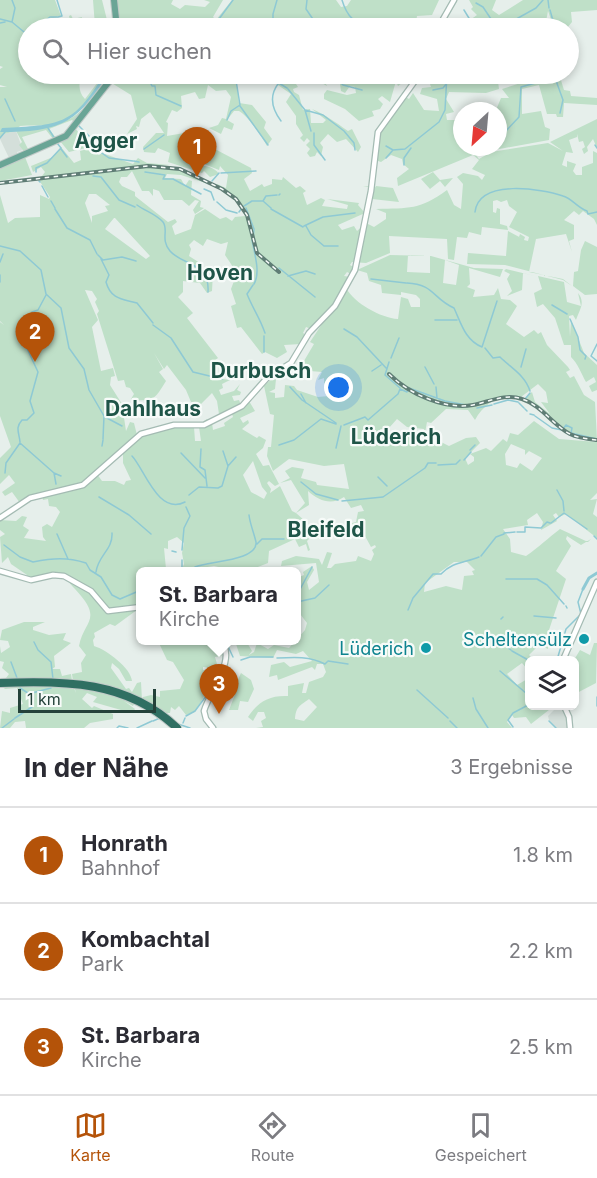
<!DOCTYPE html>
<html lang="de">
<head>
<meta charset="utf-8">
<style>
	body { margin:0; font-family:Inter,sans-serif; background:#f2f2f3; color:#2b2b33 }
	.controls { position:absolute; right:18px; bottom:18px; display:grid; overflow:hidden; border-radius:9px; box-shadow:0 3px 9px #0003 }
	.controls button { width:54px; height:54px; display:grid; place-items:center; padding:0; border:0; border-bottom:2px solid #e1e1e2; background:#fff; color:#2b2b33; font:30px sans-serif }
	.compass { position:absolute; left:453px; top:102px; width:54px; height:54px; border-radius:50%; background:#fff; box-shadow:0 3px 9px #0003; rotate:206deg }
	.scale { position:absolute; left:18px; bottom:15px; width:138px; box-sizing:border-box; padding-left:6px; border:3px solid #24423a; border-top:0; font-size:16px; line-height:21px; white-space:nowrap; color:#24423a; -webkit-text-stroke:4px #f7fbf9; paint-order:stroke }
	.you { position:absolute; left:339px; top:388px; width:21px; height:21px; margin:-15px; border:4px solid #fff; border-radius:50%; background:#1a73e8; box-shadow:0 0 0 9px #1a73e833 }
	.badge { display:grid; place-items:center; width:39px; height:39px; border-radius:50%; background:#b45309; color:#fff; font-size:20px; font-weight:700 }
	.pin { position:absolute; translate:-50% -50px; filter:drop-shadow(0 2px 3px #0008) }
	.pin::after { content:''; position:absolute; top:32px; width:21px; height:18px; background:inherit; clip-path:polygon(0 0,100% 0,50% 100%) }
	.popup { position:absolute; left:136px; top:567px; width:165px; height:78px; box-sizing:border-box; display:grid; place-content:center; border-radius:9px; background:#fff; filter:drop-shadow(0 2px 4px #0005); font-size:20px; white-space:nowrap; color:#7c7c81 }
	.popup b { font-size:22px; color:#2b2b33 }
	.popup::after { content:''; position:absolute; left:50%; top:100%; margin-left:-12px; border:12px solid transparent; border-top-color:#fff }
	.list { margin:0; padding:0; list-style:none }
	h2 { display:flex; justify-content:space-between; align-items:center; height:78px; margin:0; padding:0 24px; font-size:26px }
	h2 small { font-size:20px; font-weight:400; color:#7c7c81 }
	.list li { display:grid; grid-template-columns:39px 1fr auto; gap:18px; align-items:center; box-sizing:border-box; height:96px; padding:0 24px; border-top:2px solid #e1e1e2 }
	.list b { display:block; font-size:22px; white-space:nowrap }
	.list p { margin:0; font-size:20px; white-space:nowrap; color:#7c7c81 }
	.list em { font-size:20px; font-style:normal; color:#7c7c81 }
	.icon { flex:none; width:33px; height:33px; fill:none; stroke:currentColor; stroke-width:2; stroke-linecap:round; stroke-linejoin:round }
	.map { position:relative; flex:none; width:597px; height:728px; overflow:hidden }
	.search { position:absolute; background:#fff; box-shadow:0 3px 9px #0003; left:18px; right:18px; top:18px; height:66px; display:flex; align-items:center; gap:15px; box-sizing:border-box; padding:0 21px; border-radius:33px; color:#7c7c81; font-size:22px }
	.sheet { height:366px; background:#fff }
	nav { display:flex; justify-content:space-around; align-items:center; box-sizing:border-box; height:84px; border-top:2px solid #e1e1e2; background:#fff; font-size:16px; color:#7c7c81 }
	nav a { display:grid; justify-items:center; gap:3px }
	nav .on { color:#b45309 }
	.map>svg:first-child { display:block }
	.built { fill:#d4dfda }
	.green { fill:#bfe0c8; fill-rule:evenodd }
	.water { fill:#8ec9d4 }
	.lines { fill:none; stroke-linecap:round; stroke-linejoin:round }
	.stream { stroke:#8ec9d4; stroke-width:1.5 }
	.canal { stroke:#8ec9d4; stroke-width:3 }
	.secondary-casing { stroke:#a4bbb3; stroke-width:7 }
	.primary-casing { stroke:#c2cac8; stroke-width:8 }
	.motorway-casing { stroke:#c2cac8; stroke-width:10 }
	.secondary { stroke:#fff; stroke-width:4.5 }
	.primary { stroke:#6aa596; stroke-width:6 }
	.motorway { stroke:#2f6f62; stroke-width:8 }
	.rail-casing { stroke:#5f7d75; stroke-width:4 }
	.rail { stroke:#f7fbf9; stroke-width:1.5; stroke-dasharray:4.5; stroke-linecap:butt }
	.culture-dot { fill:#0f9aa8; stroke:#f7fbf9; stroke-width:2 }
	.labels { text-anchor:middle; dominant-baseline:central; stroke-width:4.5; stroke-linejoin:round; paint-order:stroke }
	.culture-label { font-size:18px; fill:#0d838f; stroke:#f7fbf9; text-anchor:end }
	.quarter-label { font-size:21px; font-weight:bold; fill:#1f5548; stroke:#f7fbf9 }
</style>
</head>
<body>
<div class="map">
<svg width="597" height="728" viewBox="0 0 597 728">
	<rect width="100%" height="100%" fill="#e6efeb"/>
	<path class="built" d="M16,131L23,150L17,152L18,156L10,160L0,139L4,134Z
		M558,706H563L568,716L569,728H556L549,720L548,716Z"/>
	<path class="green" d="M0,0H55L61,16L49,19L50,25L62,28H28V74H76L78,76L83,74C78,82 78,92 85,99L104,74C91,96 78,121 49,125C39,126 29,125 20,126L16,130C72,124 78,122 108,74H115L68,133L26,154L19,145L22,142L16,131L4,134L0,139V87H7L0,85V69L3,67L0,66ZM72,120L75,123L62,136L56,138L49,129ZM46,130L53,139L28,149L22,137Z
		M93,0H102L109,28H77L71,23L69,24L66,21L70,20L69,16L71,15L73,19L82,17L80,27L83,26L85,18L90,21L87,24L95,26Z
		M115,0H173L171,4L180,9L185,5L205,7L210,2L204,0H223L213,17L216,20L232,0H336L341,7L347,6L351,0H439L432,15L417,16L416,22L411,21V28H118Z
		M469,0H496L492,10L499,15L523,0H597V10L571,12L572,22L567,28H554L548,11L545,27L538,24L533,28H439L443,23L449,26L452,21L464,28L471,25L470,20L477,15L471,9L473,7Z
		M116,74H125L122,77L124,79L129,74H213L219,81L233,80L236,77L239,103L252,105L266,122L264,128L272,139L267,146C263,138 248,116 239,111H234L227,120L234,124L232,130L224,127L221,134L209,128L218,125L222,118L226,119L231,97L226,90L216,91L208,85L205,98L199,99L195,92L181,96L182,108L177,112L172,110L166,122L168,123L167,136L184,133L187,137C168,177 208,156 219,174L210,177L204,171L202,173L168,162L170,153L158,148L155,153L144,152L143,147L156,133H164L150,112L141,119L139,127L136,126L137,129L127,134L137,119L131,95L110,82L124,81Z
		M269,74H286V78L294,81L298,87L293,89L294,92L299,95L303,110L310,109L311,123H323L326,120L312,109C326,115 335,122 348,131L352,129L361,147L358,152L346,139L337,142L328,134L320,143L323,147L321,156L317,152L315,156L310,157L307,153L310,149L306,145L310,141L307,138L304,142L300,138L303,135L296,124V116L286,102L291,94L272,81Z
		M319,74H419L414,81L407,75L406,80L398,86L396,81L390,102L382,96L378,99L383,104L380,109L372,111L374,116L359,121L345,109L324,99V94L327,90L347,95L356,93L355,87L350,86L345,93L341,91L340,84L329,76L323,79L327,86L318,81L315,75Z
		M420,74H497L499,89L486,93L449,92L446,99L454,112L446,114L447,120H462V147H481L482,153L476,155L479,159L491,152L548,143L563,151L550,142L597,119V148L593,139L587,147L588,151L584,154L582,149L585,147L583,141L579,142L577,134V137L569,140L573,153L566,152L562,165L567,167V161L576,164L573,171L576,175H582V167L593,163V151L597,153V225L594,219L583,211L579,215L574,211L564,220L574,225V239L569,241L572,252L566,234L536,239L529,272L563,279L572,286L563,280L505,265L467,264L468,253L506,256L508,231L523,239L519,237L520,234L525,237L524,240L528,241L529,237L509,227L517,212L509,206L507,200L501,202L497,200L493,201V212L496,213L497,208L500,209V224L507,226L508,230L482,227L481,235L469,232L467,238L457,237L454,260L448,259L447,239L389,236L390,253L366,263L352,262L350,265L355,268L351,274L347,272L344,276L350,277L335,305L311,329L306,327L303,333L306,335L301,344L284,345L287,352L277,358L265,352L262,354L241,327L237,328L231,306L236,304L231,289L237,273L225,255L228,242L221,244L207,239L203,246L194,240L189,245L191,249L189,256L200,263L204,272H213L212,291L207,293L200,283L183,281V292L178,297L193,313L187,318L218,358L211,363L212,373L210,377L230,380L222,384L223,388L219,390L221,395L234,391L240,384L237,390L241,392L240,395L232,396L234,401L239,400L241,405L219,414L217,401L212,393L201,404L191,402L186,390L167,365L164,369L154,353L163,369L159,372L166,381C162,387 157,398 149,400C142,401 140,399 134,402L131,399L134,394L130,388L126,387L124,380L118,381L97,314L99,311L95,302L97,299L92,291L85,290L98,320L92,327L101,371L113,368L115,376L111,377L110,385L122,404L126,431L130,422L134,423L137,435L81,485L20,503L12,492L5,496L2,492L15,483L9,475L0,484V458L11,447L0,416V322L4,325L0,321V195L8,223L15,218L40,217V195L49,199L50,197L39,180L45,172L41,167L33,172L31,166L53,157L61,147L74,163L81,160L80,151L91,148L99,155L102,153L133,164L138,158L147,163L170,165L150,166L182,171L215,186L181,175L167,174L165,178L181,179L185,186L189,180L192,181L191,195L201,201L200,207L204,208L195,214L193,210L199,201L195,200L189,206L182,200H164L159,191L153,189V196L149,191H142L132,171L127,177H121L119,182L122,186L135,192V196L168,222L175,219L177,222L172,226L175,235L191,229L195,215L205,209L220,219L226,217L232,221L235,217L245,216L237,199L218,186L217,184L226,188L228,175L220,166L219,170L184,156L190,136L251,168L252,173L244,179L250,191L262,184L264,187L272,184V179L282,180L283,177L296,188L300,186L306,191L303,193L307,205L321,198L325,200L322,206L347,209L348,205L327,199L359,203L358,205L365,213L338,225L342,230L354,226L357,231L366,223L374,227L386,219V213L376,209C409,208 420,210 447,190L454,205L461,209L463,184L457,177L463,173L478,176L482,180L485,175L472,169L479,160L473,155L398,186L397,178L409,169L403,164L402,159L391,155L381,162L375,160L379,132L404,96L409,99L413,93L424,110L439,111L437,99L420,94L422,88L431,87L430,84L423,83L419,78ZM89,194H96L110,205L105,206L108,211L92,216V223L85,203ZM114,218H115L150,256L146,259L105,229Z
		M541,74H559L564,90L570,91L571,96L597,98V105L564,103L563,117H557L556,114H547L539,85L522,89V114L541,111L545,127L550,129L549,140L494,150L492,147H498L496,110L501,98H509L502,89L540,77Z
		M75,128L90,147L69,152L60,141Z
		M25,157L32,175L0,181V166Z
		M433,172L440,180L453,178L445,187L440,181L430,189L421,179Z
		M363,186H370L373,191L376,186L393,188L399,202L372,199L366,201L369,187Z
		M585,241L597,247V294L585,295L573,286L574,272L578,271L581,250Z
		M390,255L431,256L474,268L503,269L500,277L469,268L470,284L467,287L475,290L473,297L494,295L498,288L501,299L510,300L517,306L506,324L524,337L534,330L538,334L541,332L547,345L568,367L570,370L566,372L570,378L574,376L584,395L595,402L597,440L571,434L524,399L532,392L535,402L550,414L541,402L548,403L546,392L538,384L521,397C503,392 484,403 475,420L468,410L446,409L431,423L427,422L425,433L424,429L407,427L397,419L388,429H380L382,432L388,430L383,435L397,437L396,444L402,446L405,443L403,439L411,435L416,438L415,432L421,440L439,441L449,446L466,438L476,437L480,443L465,458L468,465L474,461V457L470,454L486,448L491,451L503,439L507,442L510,433L518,435L534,421L559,439L597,442V493L590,500L597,499L593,514L597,517V538L566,514L559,517L556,513L553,515L557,521L541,530L543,522L537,513L527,520L528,525L503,529L510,539L511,552L526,556C539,547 548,538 560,529L588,542L591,539L581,545L567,536L566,539L571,546L556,571L566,579L549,630L548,649L539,645L529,655L534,660H530L529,668L528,670L522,663L507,674L517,685L529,678L530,706H548L550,708L554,706L531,724L526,717L514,718L512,715L507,722L512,728H256L263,727L261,721L266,718L264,712H258L253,721L248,717C257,703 268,695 288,696V686L304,683L302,693H306L309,682L323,677L326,672L323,664H317L315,670L312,667L278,680L277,675L269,677L271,665L284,662L290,667L312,661L303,651L296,654L277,650L273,658L240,656L235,641H246L252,651L249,655L254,652L257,643L268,649L274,645L289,648L305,630L307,623L297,610V574L299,577L304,575L303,572L312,566L314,570L307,582L309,590L319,582L316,563L281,566L282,561L296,556L319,559L322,565L327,552L332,553L327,568H331L335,564L356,561L358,556L371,561L374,554L372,550L376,547L375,545L371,547L365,536L354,539L352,527L348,528L349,524L356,522L358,512L364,511L361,505L351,508L344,497C332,505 320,502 308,491L309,505L296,513L305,521L300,525L301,530L309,539L307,541L310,550L308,551L306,544L299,547L295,539L269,551L268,563L253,569L255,571H237L214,566L181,571L184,564L182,553L184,543L177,537L168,541V549L164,548L166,569L169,571L141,572V607L115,626L110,624L94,633L95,637L93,640L94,646C107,650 131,668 132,681H126L119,669L112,663L111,668L126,689L129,688L132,692L137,683L141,682L142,700L73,681L72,674L82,672L81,663L86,655L79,646C84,620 104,620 75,589C69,583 66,576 57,576C46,576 35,583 25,581L27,575L11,564L8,557L2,563L0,537L5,534L0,530V520L16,521L22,516L27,517L23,526L29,530L24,538L46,541L43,537L42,527L47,524L52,527L60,512L56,507L49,506L48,499L43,500L42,495L74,489L97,474L102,481H115L124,485L126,481L131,480L123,463V449C143,431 167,425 194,427L195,441H201L199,427L206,425L204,421L207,419L212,423L213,430L225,426L224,423L233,417L231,411L249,401L255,411L240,418L243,423L248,420L249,423L242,429L257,438L259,436L266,440L263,448L256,454L263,466L269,465L279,484L275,486L269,481L267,483L271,489L270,493L280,486L292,511L296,513L305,503L291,480L280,483L290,478L285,471L292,467L304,469L301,478L316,482L317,485L349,489L344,464L324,466L289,459L273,471L267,456L268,447H271L274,415L270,414L264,386L274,377L276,379L275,389L269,392L275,393V398L284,397L285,385L294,386L297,390L318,397L329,396L328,385L324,383V378L318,380L322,372L310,371L301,366L314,344L310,342L346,288C354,303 381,318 398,319L401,297L408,299L411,307H420V299L416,295L401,292V295L382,293L381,285L369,281L367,273L357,270ZM408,255L430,256V273L407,272ZM445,260L459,265L456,285L443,283ZM511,444L525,450V455L529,451L542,458L532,471L520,463L517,468L506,465L505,454ZM253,461L262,487L267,493L264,499L251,492L243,475ZM454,562H467L475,570L472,571L474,575L464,576L462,590L446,586L424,592L425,583ZM309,699L317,707L304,721L295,719C296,706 300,706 309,699Z
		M506,269L535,276L523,273L522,290L507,296L512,291L507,279L510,274L504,271Z
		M538,276L564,282L567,302L581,306L578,293C586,303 579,310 576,320L573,315L569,316L570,337L571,320L584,353L597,365V390L592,392L589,386L596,382L594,377L586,382C581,373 578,364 571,357V345H564L555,318L543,304L537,307L534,293L542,289Z
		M24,622H45L33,627V630L49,635L66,633L63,640L71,643L54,656L55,667L52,669H60L62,676L71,674L72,681L3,682V678H6L9,674L2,668L4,662L0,661V646L1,653L10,647L8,641L0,640L2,630Z
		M158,641H226L230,647L221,656L215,657L217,664L211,668L203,667V670L209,671L208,677L213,681L195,712L186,715L179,706L175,710L171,707L170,713H162L143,701V697L151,695L160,697V691L180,689L184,680L173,662L167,660Z
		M594,643H597L596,683L575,694L574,660L580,650L590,655Z
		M241,673L251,680L254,689L248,702L240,701L238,710H229L237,689L234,688Z
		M36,685L73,686L76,693L74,686L90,688L135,702L133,706L124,701L135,709L133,712H128L93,702L97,697L87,693L82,699L92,708L94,706L113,714V719L90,723L84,728H26L25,721L15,722L10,728H0L2,711L10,713V708L23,704L17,688L5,689L2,686Z"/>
	<path class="water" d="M104,74H108C77,124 60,132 0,132L2,128C60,125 73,126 104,74Z"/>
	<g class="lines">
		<path class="stream" d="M12,0L15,8L12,22L24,32L28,31
			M57,0L62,16L58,17
			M307,0L306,9L319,28
			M342,0C347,17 355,24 372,28
			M548,0L549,8
			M476,3L483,7L497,28
			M464,10L475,28
			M550,10L555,28
			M0,19L12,22
			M0,23L5,22
			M35,28L50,17H57
			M213,28L214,21L219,19L233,0
			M273,28V14L277,0
			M484,28H486
			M500,28L536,8L543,0
			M146,74L152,86H155L156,95L181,106
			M262,74L276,81
			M332,74L343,85L362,90
			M554,75L563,100L560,113
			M277,82L287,88
			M278,84C269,96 272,109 281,121
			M288,89L305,110L323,115L344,131L354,143L355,150
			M433,90L443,88L447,83
			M5,99L15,121
			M240,106L268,145
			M305,110L311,131
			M227,120L231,111L240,105L235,74
			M78,125L89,136
			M48,128L55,139
			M314,133V145L325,160
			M504,133L519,117L521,87L539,82L547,76
			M0,138L5,132
			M91,139L95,146
			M595,145L597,148
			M386,146L393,150L405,149L439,122L445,110L447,74
			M61,149L67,157
			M96,149L109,158L133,161
			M144,149L164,135
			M386,158L393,150
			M134,161L139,162
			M404,165V158L411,148
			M36,172V168L47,163L61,148L57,143
			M145,172L165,175L163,179H173L201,194
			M221,173L256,171
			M93,176L101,177L119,200L135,207
			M39,181L40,182
			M212,181L219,173
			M42,186L48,197
			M204,189L211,192L214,200
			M279,195L280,194
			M51,201L55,208
			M263,201L271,208
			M217,202L226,210L237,213
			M137,205C145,211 156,214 163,222C169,230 160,239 170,251C183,266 210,262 208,292
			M244,206L252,201H263L266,196L277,195
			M246,208L254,229L253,240
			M55,209L67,228L90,240L97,254
			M271,209L303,227
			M239,212L242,208
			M475,212C479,178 542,189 563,196C573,199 576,207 587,211L588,214L597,212
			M304,226L323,217L355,213
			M306,226L311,235L324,246H338
			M252,240C254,253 261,272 254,284
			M0,246L20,251L41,270L46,294L61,308L69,348L84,369L89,390L104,416L103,439
			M98,255L103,260L122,257L136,261
			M101,259L109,275L106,282C111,300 123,299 137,303L153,323
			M0,262L3,254
			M279,268L315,297
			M0,275V282
			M288,276L306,271L315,274
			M371,279L406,283
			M407,283C434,284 433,299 454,308C461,323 465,340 482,347L497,301
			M253,285L247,294C253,309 260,318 265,333
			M552,305L567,314
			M32,319V312L38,310L46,295
			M570,319L578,337L580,350L586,356L585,359
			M435,320H457
			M153,325L171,338L193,372L222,379
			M344,329L357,337L387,369
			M597,344L591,356L597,361
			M485,348L493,358L500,357C511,368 525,375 530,391
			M264,352V336
			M391,358L399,338
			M389,362L385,375L400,388
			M425,367L434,384
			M521,367L526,349
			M372,371L381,365
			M290,387L302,400L336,423
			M436,387L437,398
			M301,394L306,403
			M525,399L530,393
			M519,403L524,408
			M494,404L508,400L518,402
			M477,408L492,405
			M525,409L527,411
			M530,414L534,415
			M535,416L552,428L562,430
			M105,417L122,426
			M344,425L365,417L368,420L398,394L400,389L407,392L409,388L445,401L466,405
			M563,429L566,425L572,428L571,433L597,439
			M20,442C19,432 15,428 22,420H27L34,413L30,401L38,372L25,344L33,321
			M279,445L294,440L321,419L336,424
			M102,446L103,440
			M336,448L341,426
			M201,449L200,467L205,470L207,486
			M470,450L475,445
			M223,451L228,466
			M181,453L205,478
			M132,456C144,468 158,516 185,502
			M464,460L471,452
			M438,465L456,464L460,460
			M5,473L6,463L20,443L54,473L56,484
			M54,473L61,476
			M378,477L387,486
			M301,482L316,494L338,500
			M557,490L563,501L564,511
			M189,495L199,487L218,488L222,486L228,466L236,457
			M99,497L129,515L151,534
			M342,501L383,497L425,468L428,463H436
			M551,523L564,513L587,529
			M517,532H525V527L541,528L547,522L550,523
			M504,533L515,532
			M57,534L68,559
			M594,536L597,539
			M257,544L262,539H284
			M4,545L20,557L33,562C53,558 67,557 86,563L90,570L101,577L112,595L120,599L141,590
			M182,550L184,528L190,516L186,507
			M172,551L176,552
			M481,556L496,537L504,534
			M195,567C209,561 258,561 256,542C254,533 250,524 249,515
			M96,572C98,555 113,550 112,533
			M182,572V560
			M506,579H537L547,585L564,604
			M297,586L299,593
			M297,595L312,567
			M297,602L315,598L329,585
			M566,606L567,608
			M408,610L413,598L433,574H441C452,562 464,563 479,557
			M534,616L556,618
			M501,619L503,617
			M225,640L233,657
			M34,642L38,650L51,662L53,679
			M508,648L511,650
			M512,651L530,661
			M277,658C294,657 310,656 325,664L327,662
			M241,660L250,657H273
			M557,660L566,629L581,614L578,602L583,589
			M328,661L348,664
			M11,662L17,678
			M500,671L527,694
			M20,688L31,695
			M417,690L448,718
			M528,695L530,697
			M597,697V706
			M473,698L476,709L488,728
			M186,716L195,711L212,688
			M15,718L32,707V693L51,688
			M153,721L160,718
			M450,721L457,728
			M549,721L556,728
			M183,723L185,718
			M178,724L190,728
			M513,727L508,720L513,713L530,704
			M2,728L14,719
			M117,728L119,726L128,728
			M137,728L152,721"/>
		<path class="canal" d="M583,589L589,578L597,573"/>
		<g class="secondary-casing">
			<path id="secondary" d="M438,28L454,0
				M0,518L30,498L83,485L141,434L174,425H204L242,406L267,378L291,363L309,333L335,306L355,270L371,191L378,132L420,74
				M0,571L31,580L53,575L64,576L91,591L108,611L141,607
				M563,660L597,582
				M564,706L569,717L570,728
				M213,728L206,719L204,711C210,690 238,658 220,640"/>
		</g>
		<g class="primary-casing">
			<path id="primary" d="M114,0L117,28
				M0,165L66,136L115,74"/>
		</g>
		<g class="motorway-casing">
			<path id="motorway" d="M0,683C64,680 128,681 177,728"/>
		</g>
		<use href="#secondary" class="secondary"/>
		<use href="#primary" class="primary"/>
		<use href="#motorway" class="motorway"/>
		<g class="rail-casing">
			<path id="rail" d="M0,183L148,166L180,169L222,189L236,199L247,215L257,253L279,272
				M389,374C409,394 445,410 473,405C489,402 505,393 522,399C541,405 553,425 570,434C578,438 588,439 597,440"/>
		</g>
		<use href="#rail" class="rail"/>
	</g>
	<g class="culture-dot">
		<circle cx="584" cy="639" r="6"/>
		<circle cx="426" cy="648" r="6"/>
	</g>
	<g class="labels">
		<g class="culture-label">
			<text x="572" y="639">Scheltensülz</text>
			<text x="414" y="648">Lüderich</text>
		</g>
		<g class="quarter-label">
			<text x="106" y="140">Agger</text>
			<text x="220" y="272">Hoven</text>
			<text x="261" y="370">Durbusch</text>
			<text x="153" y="408">Dahlhaus</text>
			<text x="396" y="436">Lüderich</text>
			<text x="326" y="529">Bleifeld</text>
		</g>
	</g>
</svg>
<div class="controls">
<button><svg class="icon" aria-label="layers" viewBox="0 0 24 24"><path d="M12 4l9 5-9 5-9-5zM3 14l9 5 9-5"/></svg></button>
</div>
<svg class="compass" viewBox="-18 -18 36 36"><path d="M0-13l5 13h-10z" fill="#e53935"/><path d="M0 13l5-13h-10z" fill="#7c7c81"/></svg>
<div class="scale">1 km</div>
<div class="you"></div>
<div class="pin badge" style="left:197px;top:177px">1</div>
<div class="pin badge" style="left:35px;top:362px">2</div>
<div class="pin badge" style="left:219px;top:714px">3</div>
<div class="popup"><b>St. Barbara</b>Kirche</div>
<div class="search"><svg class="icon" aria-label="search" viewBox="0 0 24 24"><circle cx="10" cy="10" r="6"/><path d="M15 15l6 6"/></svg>Hier suchen</div>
</div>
<section class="sheet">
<h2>In der Nähe<small>3 Ergebnisse</small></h2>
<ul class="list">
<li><span class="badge">1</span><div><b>Honrath</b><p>Bahnhof</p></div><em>1.8 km</em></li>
<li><span class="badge">2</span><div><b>Kombachtal</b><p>Park</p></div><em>2.2 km</em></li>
<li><span class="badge">3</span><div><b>St. Barbara</b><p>Kirche</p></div><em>2.5 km</em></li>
</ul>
</section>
<nav>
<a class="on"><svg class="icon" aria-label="map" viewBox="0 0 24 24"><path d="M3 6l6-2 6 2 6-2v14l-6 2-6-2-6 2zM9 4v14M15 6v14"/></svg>Karte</a>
<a><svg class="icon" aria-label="directions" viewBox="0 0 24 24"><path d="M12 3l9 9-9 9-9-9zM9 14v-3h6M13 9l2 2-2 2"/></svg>Route</a>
<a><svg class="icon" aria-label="saved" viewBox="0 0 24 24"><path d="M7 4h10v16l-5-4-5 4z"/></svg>Gespeichert</a>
</nav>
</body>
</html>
